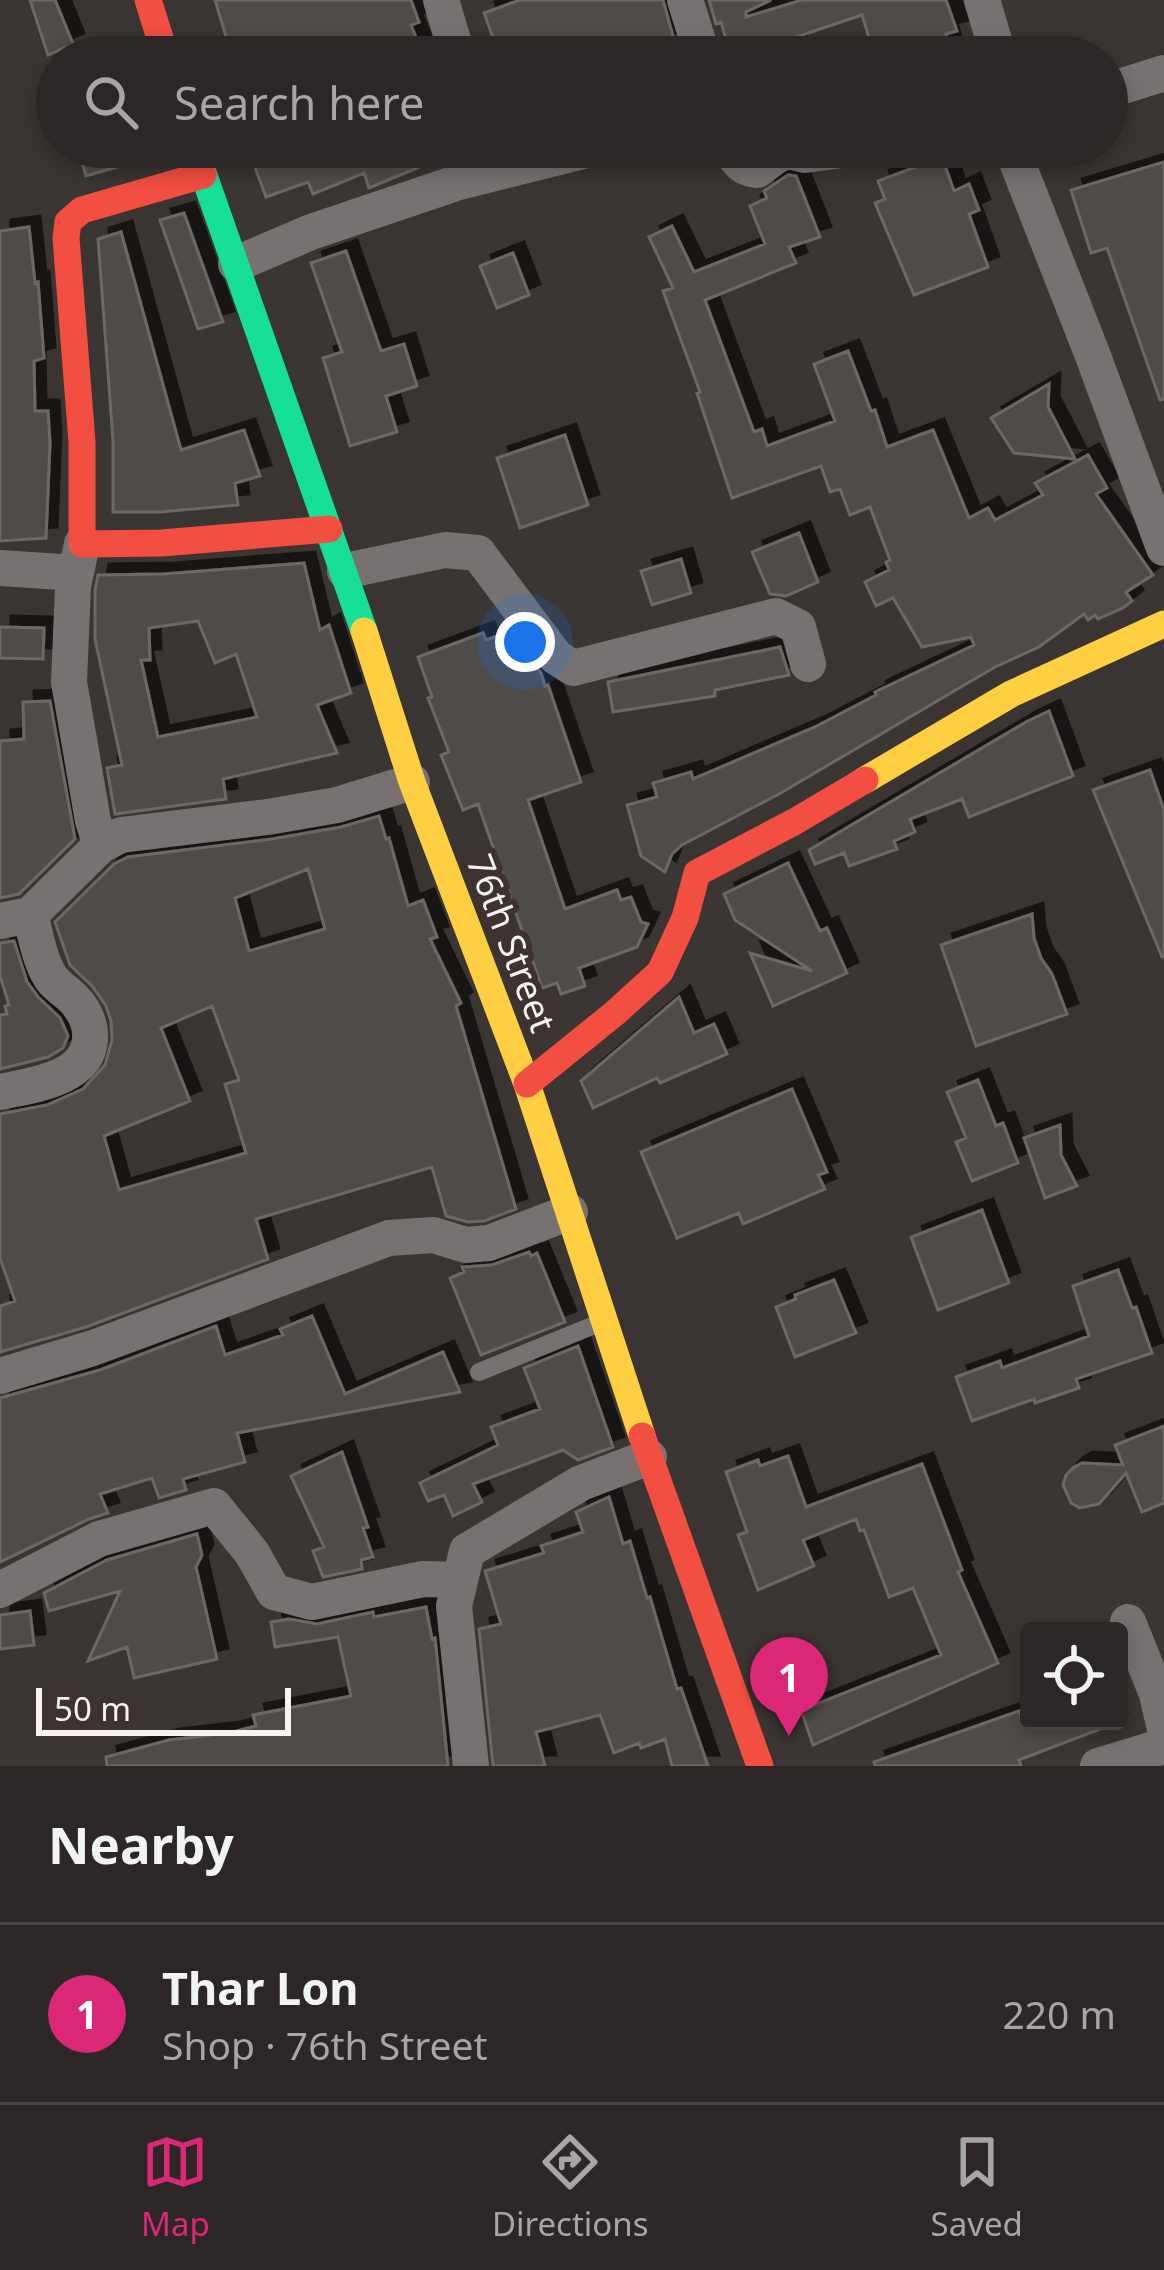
<!DOCTYPE html>
<html lang="en">
<head>
<meta charset="utf-8">
<style>
	body { margin:0; font-family:"Noto Sans",sans-serif; background:#383332; color:#f1f3f6 }
	.controls { position:absolute; right:36px; bottom:36px; display:grid; overflow:hidden; border-radius:12px; box-shadow:0 6px 18px #0003 }
	.controls button { width:108px; height:108px; display:grid; place-items:center; padding:0; border:0; border-bottom:3px solid #484443; background:#2c2726; color:#f1f3f6; font:60px sans-serif }
	.scale { position:absolute; left:36px; bottom:30px; width:255px; box-sizing:border-box; padding-left:12px; border:6px solid #f9f2f0; border-top:0; font-size:33px; line-height:42px; white-space:nowrap; color:#f9f2f0; -webkit-text-stroke:9px #3d322f; paint-order:stroke }
	.you { position:absolute; left:525px; top:642px; width:42px; height:42px; margin:-30px; border:9px solid #fff; border-radius:50%; background:#1a73e8; box-shadow:0 0 0 18px #1a73e833 }
	.badge { display:grid; place-items:center; width:78px; height:78px; border-radius:50%; background:#db2777; color:#fff; font-size:39px; font-weight:700 }
	.pin { position:absolute; translate:-50% -99px; filter:drop-shadow(0 3px 6px #0008) }
	.pin::after { content:''; position:absolute; top:63px; width:42px; height:36px; background:inherit; clip-path:polygon(0 0,100% 0,50% 100%) }
	.list { margin:0; padding:0; list-style:none }
	h2 { display:flex; justify-content:space-between; align-items:center; height:156px; margin:0; padding:0 48px; font-size:51px }
	h2 small { font-size:39px; font-weight:400; color:#a6a5a7 }
	.list li { display:grid; grid-template-columns:78px 1fr auto; gap:36px; align-items:center; box-sizing:border-box; height:180px; padding:0 48px; border-top:3px solid #484443 }
	.list b { display:block; font-size:45px; white-space:nowrap }
	.list p { margin:0; font-size:39px; white-space:nowrap; color:#a6a5a7 }
	.list em { font-size:39px; font-style:normal; color:#a6a5a7 }
	.icon { flex:none; width:66px; height:66px; fill:none; stroke:currentColor; stroke-width:2; stroke-linecap:round; stroke-linejoin:round }
	.map { position:relative; flex:none; width:1164px; height:1766px; overflow:hidden }
	.search { position:absolute; background:#2c2726; box-shadow:0 6px 18px #0003; left:36px; right:36px; top:36px; height:132px; display:flex; align-items:center; gap:30px; box-sizing:border-box; padding:0 42px; border-radius:66px; color:#a6a5a7; font-size:45px }
	.sheet { height:336px; background:#2c2726 }
	nav { display:flex; justify-content:space-around; align-items:center; box-sizing:border-box; height:168px; border-top:3px solid #484443; background:#2c2726; font-size:33px; color:#a6a5a7 }
	nav a { display:grid; justify-items:center; gap:6px }
	nav .on { color:#db2777 }
	.map>svg:first-child { display:block }
	.building { fill:#504b4a; stroke:#6c6766; stroke-width:3; fill-rule:evenodd; filter:url(#shadow) }
	.lines { fill:none; stroke-linecap:round; stroke-linejoin:round }
	.lane { stroke:#777271; stroke-width:18 }
	.street { stroke:#777271; stroke-width:36 }
	.fast { stroke:#16e098; stroke-width:27 }
	.slow { stroke:#ffcf43; stroke-width:27 }
	.jam { stroke:#f24e42; stroke-width:27 }
	.labels { text-anchor:middle; dominant-baseline:central; stroke-width:12; stroke-linejoin:round; paint-order:stroke }
	.street-label { font-size:36px; fill:#f9f2f0; stroke:#3d322f }
</style>
</head>
<body>
<div class="map">
<svg width="1164" height="1766" viewBox="0 0 1164 1766">
	<defs>
		<filter id="shadow"><feDropShadow dx="11" dy="-11" stdDeviation="0" flood-color="#0009"/></filter>
	</defs>
	<rect width="100%" height="100%" fill="#3a3432"/>
	<path class="building" d="M30,0H55L73,44L48,55Z
		M215,0H411L419,22L411,25L424,57H232Z
		M520,0H663L674,40L655,48L658,57H500L484,13Z
		M709,0H771L746,12V17L802,0H946L957,31L946,34L953,57H875L862,15L793,38L799,57H731L721,22L716,24Z
		M77,147H163L164,154L86,176Z
		M280,147H463V149L369,188L364,173L313,194L308,182L266,197L251,157Z
		M942,157L954,191L969,184L979,210L969,214L988,267L914,295L875,203L885,199L878,181Z
		M1164,162V399L1160,400L1107,248L1091,253L1071,190Z
		M788,175L796,176L820,237L789,247L796,263L705,300L754,432L762,429L767,446L835,421L814,364L848,351L871,411L875,410L887,447L933,430L969,518L988,508L995,520L1043,495L1035,483L1088,455L1107,488L1096,494L1153,575L1126,592L1132,601L1123,608L1098,619L1095,615L1088,620L1084,614L1039,647L995,667L779,794L682,845L672,854L665,872L641,856L627,805L657,797L653,783L691,772L693,779L815,727L876,695L875,692L974,645L971,637L922,647L893,598L876,606L865,582L889,570L886,562L890,560L870,507L850,515L840,489L830,492L821,466L732,498L697,393L700,392L663,291L673,288L649,237L672,226L694,272L765,244L750,206L767,198L764,191Z
		M184,213L223,322L198,329L160,220Z
		M29,227L35,283L38,282L44,358L34,361L35,411H48L50,443L46,538L0,541V231Z
		M121,232L181,450L244,430L260,476L235,483L238,505L160,512H113V440L98,239Z
		M346,251L381,351L404,344L417,386L386,396L397,432L350,446L323,358L342,352L311,263Z
		M513,253L529,295L497,308L480,266Z
		M1049,384L1048,407L1075,459L1014,453L991,418Z
		M565,435L588,505L520,528L497,458Z
		M799,533L818,582L786,596L770,594L752,552Z
		M681,559L691,593L652,605L641,571Z
		M304,563L320,630L329,625L351,693L317,705L337,753L223,779L226,799L115,814L107,768L122,765L95,639V590L98,575L164,574ZM198,621L215,663L236,654L257,717L158,737L141,660H150L149,628Z
		M0,627L44,628L43,659L0,658Z
		M509,632L541,673L545,686L548,685L581,782L528,800L565,909L617,890L621,900L631,897L641,922L648,924L637,947L579,968L585,986L561,994L557,983L542,988L478,804L463,810L441,755L449,752L428,698L432,697L418,657L483,633L486,640Z
		M780,647L789,675L715,690V696L613,712L608,682Z
		M50,701L75,839L19,894L0,898V741L24,739L23,702Z
		M1049,711L1073,776L969,817L962,799L910,819L915,832L894,841L897,849L849,866L844,853L815,864L809,850L1026,722Z
		M1150,770L1164,810V956L1162,957L1093,790Z
		M379,816L386,839L389,838L408,906L423,900L437,937L430,939L461,1003L456,1006L516,1209L484,1221L468,1222L446,1216L432,1167L256,1219L268,1259L86,1327L0,1352V1306L15,1301L0,1258V1114L47,1105L83,1089L105,1065L112,1040L111,1021L106,1006L92,986L70,965L55,922L114,864L128,857L272,839L341,827ZM308,869L325,929L249,951L235,898ZM212,1006L239,1080L225,1084L246,1153L119,1190L104,1136L190,1101L161,1028Z
		M788,863L820,931L827,928L847,973L773,1006L750,953L812,971L735,920L724,894Z
		M1032,914L1034,938L1041,958L1052,974L1067,1014L976,1046L941,945Z
		M14,941L27,982L38,997L60,1018L68,1036L63,1048L48,1057L0,1069V1015L7,1014L5,1006L9,1005L0,976V943Z
		M679,997L694,1033L714,1024L727,1054L660,1083L657,1078L593,1108L581,1081Z
		M978,1080L996,1126L1003,1123L1018,1163L972,1181L956,1142L966,1138L947,1092Z
		M792,1089L827,1172L818,1175L825,1189L743,1224L739,1213L677,1238L641,1152Z
		M1060,1125L1061,1155L1077,1186L1045,1198L1024,1138Z
		M982,1210L1009,1283L938,1310L911,1237Z
		M529,1252L531,1256L537,1253L565,1322L481,1355L450,1278L464,1272L462,1267L492,1265Z
		M1118,1270L1132,1308L1136,1307L1152,1353L1076,1379L1079,1388L1035,1403L1034,1399L972,1421L956,1377L1000,1361L1002,1368L1089,1336L1073,1286Z
		M834,1280L856,1333L795,1357L776,1307L796,1299L795,1295Z
		M312,1316L345,1394L443,1352L460,1392L237,1433L245,1462L183,1479L186,1490L159,1498L152,1478L100,1494L108,1513L89,1519L0,1562V1398L100,1370L216,1326L225,1355L283,1335L280,1329Z
		M578,1346L613,1447L578,1460L563,1450L473,1484L482,1502L453,1516L444,1495L428,1501L420,1483L498,1445L491,1427L540,1409L524,1368Z
		M1164,1426V1503L1142,1512L1126,1473L1099,1504L1080,1508L1071,1503L1063,1485L1066,1475L1073,1468L1082,1463L1123,1465L1115,1445Z
		M342,1452L368,1527L363,1528L373,1557L361,1560L362,1569L323,1577L313,1551L324,1547L291,1476Z
		M788,1456L806,1507L922,1464L962,1570L958,1572L998,1663L813,1745L801,1710L941,1655L913,1588L889,1597L864,1530L860,1531L856,1519L803,1540L814,1566L758,1590L738,1535L747,1532L726,1472L758,1460L760,1466Z
		M609,1497L623,1544L630,1541L647,1598L650,1597L677,1689L681,1688L708,1766H672L665,1739L641,1748L639,1743L614,1753L600,1715L536,1732L545,1766H493L479,1629L501,1624L485,1571L544,1553L541,1546L583,1532L576,1512Z
		M197,1534L202,1555L196,1567L217,1659L134,1678L127,1647L88,1661L120,1591L49,1611L44,1593L107,1560Z
		M426,1607L432,1639L435,1638L448,1766H107L106,1757L169,1740L229,1733L256,1726L253,1715L351,1696L338,1637L275,1647L271,1622L289,1619L317,1624L373,1612L374,1617Z
		M30,1611L34,1645L0,1649V1615Z
		M1019,1711L1023,1721H1115L1116,1723L1019,1760L1021,1766H875L874,1762Z"/>
	<g class="lines">
		<path class="lane" d="M479,1372L597,1324"/>
		<path class="street" d="M441,0L458,57
			M685,0L703,57
			M982,0L999,57
			M1107,91L1164,73
			M728,147C738,160 740,168 757,170L777,155L789,151L805,155L864,147
			M1019,147L1017,162L1093,356L1164,548
			M236,264L311,232L459,182L599,147
			M82,544L73,587L69,682L93,821L101,845
			M0,568L76,573
			M345,571L445,550L478,553L556,657L573,668L776,616L798,627L808,664
			M0,921L30,915L101,845L121,835L268,817L337,805L412,782
			M0,1092C32,1085 88,1079 90,1039C91,1027 86,1014 78,1004C70,993 58,988 51,978C39,960 36,935 30,915
			M0,1376L93,1348L389,1238L433,1235L466,1245L489,1243L570,1212
			M0,1590L99,1539L214,1506L252,1553L274,1592L312,1602L423,1579L460,1580
			M1128,1622L1157,1694L1164,1725
			M471,1766L454,1606L467,1551L581,1483L649,1457
			M1098,1766L1164,1746"/>
		<path class="fast" d="M194,147L364,631"/>
		<path class="slow" d="M364,631L412,782L527,1084L642,1436
			M865,780L1011,694L1164,624"/>
		<path class="jam" d="M148,0L166,57
			M203,175L82,210L68,222L66,238L82,442V544L162,543L329,529
			M527,1084L615,1013L660,972L685,918L697,873L794,822L865,780
			M642,1436L760,1766"/>
	</g>
	<g class="labels">
		<g class="street-label">
			<text transform="translate(512 943) rotate(69)">76th Street</text>
		</g>
	</g>
</svg>
<div class="controls">
<button><svg class="icon" aria-label="locate" viewBox="0 0 24 24"><circle cx="12" cy="12" r="6"/><path d="M12 2v4M12 18v4M2 12h4M18 12h4"/></svg></button>
</div>
<div class="scale">50 m</div>
<div class="you"></div>
<div class="pin badge" style="left:789px;top:1736px">1</div>
<div class="search"><svg class="icon" aria-label="search" viewBox="0 0 24 24"><circle cx="10" cy="10" r="6"/><path d="M15 15l6 6"/></svg>Search here</div>
</div>
<section class="sheet">
<h2>Nearby<small></small></h2>
<ul class="list">
<li><span class="badge">1</span><div><b>Thar Lon</b><p>Shop · 76th Street</p></div><em>220 m</em></li>
</ul>
</section>
<nav>
<a class="on"><svg class="icon" aria-label="map" viewBox="0 0 24 24"><path d="M3 6l6-2 6 2 6-2v14l-6 2-6-2-6 2zM9 4v14M15 6v14"/></svg>Map</a>
<a><svg class="icon" aria-label="directions" viewBox="0 0 24 24"><path d="M12 3l9 9-9 9-9-9zM9 14v-3h6M13 9l2 2-2 2"/></svg>Directions</a>
<a><svg class="icon" aria-label="saved" viewBox="0 0 24 24"><path d="M7 4h10v16l-5-4-5 4z"/></svg>Saved</a>
</nav>
</body>
</html>
